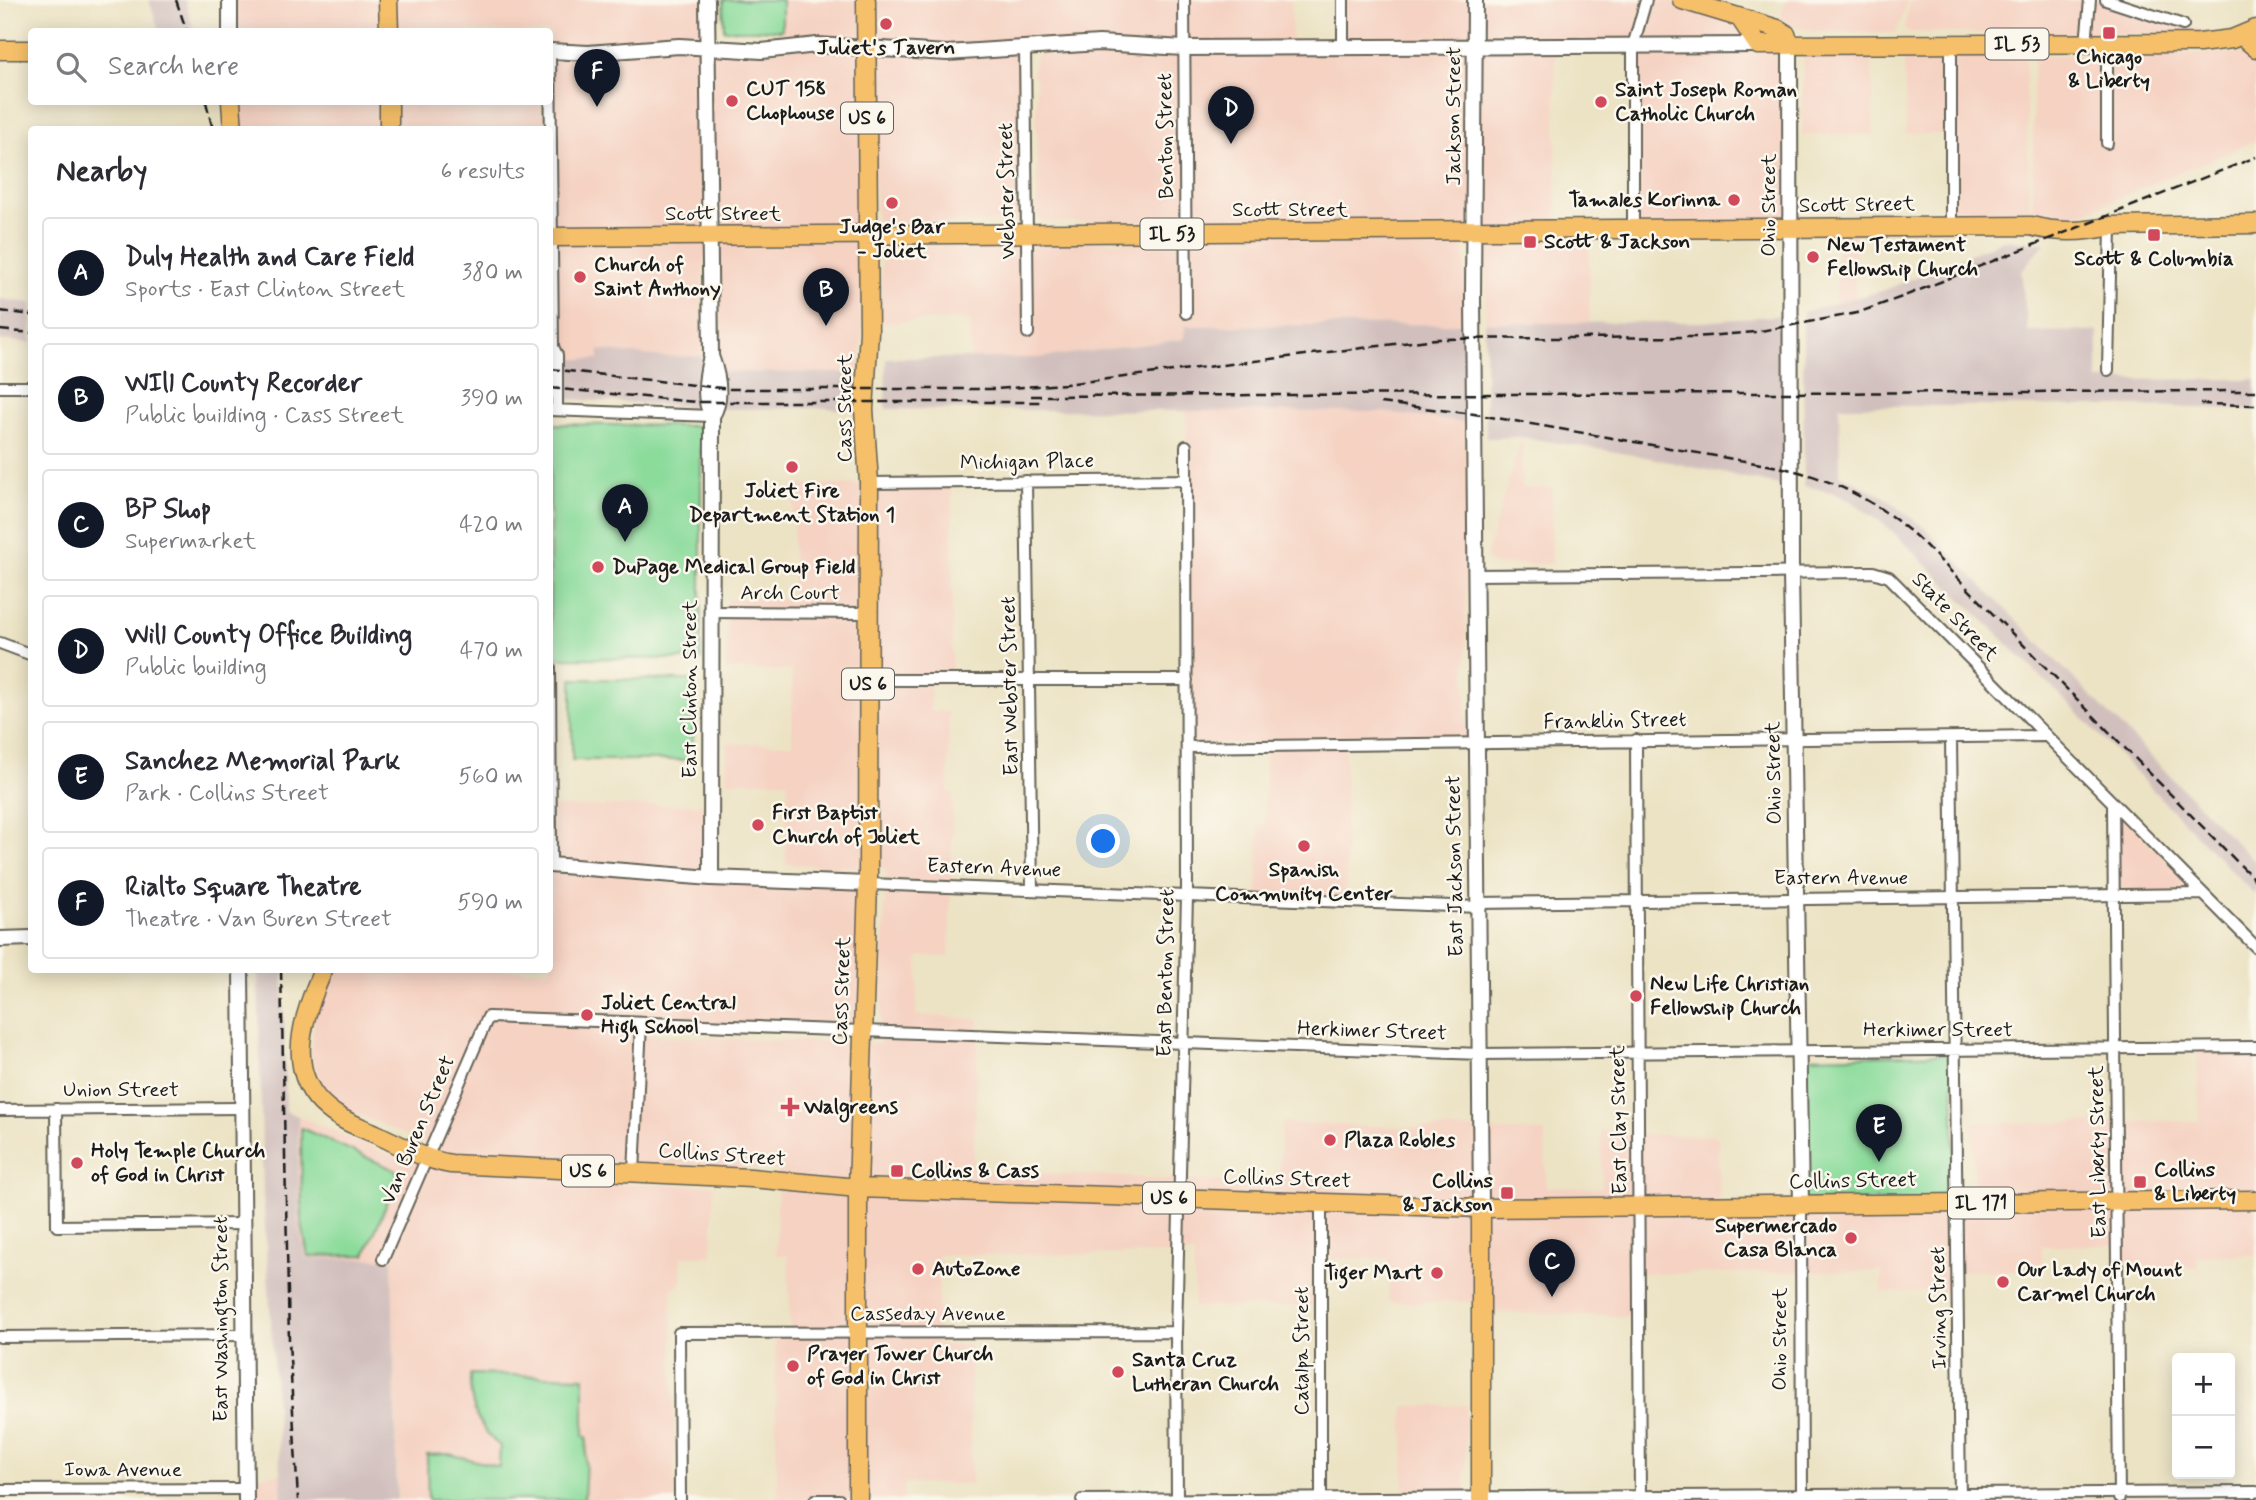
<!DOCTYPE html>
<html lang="en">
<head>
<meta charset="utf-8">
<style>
	body { margin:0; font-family:Mynerve,sans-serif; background:#f7f7f7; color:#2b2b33 }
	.controls { position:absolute; right:21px; bottom:21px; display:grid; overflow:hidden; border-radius:7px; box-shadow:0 4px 18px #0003 }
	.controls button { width:63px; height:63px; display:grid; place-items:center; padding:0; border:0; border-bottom:2px solid #e1e1e2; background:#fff; color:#2b2b33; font:35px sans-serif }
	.you { position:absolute; left:1104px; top:842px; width:24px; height:24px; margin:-18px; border:5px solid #fff; border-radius:50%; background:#1a73e8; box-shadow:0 0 0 10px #1a73e833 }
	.badge { display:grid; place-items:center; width:46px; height:46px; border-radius:50%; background:#111827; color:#fff; font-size:23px; font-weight:700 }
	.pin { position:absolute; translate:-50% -58px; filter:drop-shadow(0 2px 4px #0008) }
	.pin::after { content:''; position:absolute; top:37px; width:24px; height:21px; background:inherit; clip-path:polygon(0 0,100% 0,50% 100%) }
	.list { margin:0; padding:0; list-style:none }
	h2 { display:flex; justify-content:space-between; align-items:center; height:91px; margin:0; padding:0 28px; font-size:30px }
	h2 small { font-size:23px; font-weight:400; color:#7c7c81 }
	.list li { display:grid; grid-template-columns:46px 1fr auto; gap:21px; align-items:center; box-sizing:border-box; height:112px; margin:0 14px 14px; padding:0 14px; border:2px solid #e1e1e2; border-radius:7px }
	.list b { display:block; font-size:26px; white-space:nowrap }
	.list p { margin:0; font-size:23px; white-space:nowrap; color:#7c7c81 }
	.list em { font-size:23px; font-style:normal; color:#7c7c81 }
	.icon { flex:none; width:38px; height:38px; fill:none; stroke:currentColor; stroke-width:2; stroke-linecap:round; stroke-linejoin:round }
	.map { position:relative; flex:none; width:2256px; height:1500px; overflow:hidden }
	.search { position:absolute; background:#fff; box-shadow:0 4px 18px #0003; left:28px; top:28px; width:525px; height:77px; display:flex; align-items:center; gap:18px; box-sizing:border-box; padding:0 24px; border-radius:7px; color:#7c7c81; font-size:26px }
	.panel { position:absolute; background:#fff; box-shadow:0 4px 18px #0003; left:28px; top:126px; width:525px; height:847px; border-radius:7px }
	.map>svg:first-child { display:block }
	.built { fill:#f5d2c2 }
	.industrial { fill:#d1bfbd }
	.green { fill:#8bdb9b; stroke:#547c5c; stroke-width:2 }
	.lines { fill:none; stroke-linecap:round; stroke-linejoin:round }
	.minor-casing { stroke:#656257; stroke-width:14 }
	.tertiary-casing { stroke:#656257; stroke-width:18 }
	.primary-casing { stroke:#656257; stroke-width:21 }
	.minor { stroke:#fff; stroke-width:10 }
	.tertiary { stroke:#fff; stroke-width:14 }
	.primary { stroke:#f6c06b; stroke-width:18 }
	.rail { stroke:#1c1c1c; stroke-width:2.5; stroke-dasharray:10 5; stroke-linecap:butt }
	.poi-dot { fill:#d1495b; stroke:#fbf7ec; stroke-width:2.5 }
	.labels { text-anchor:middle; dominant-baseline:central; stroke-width:5; stroke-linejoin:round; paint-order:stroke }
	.shield { fill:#fbf7ec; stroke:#5f5e5a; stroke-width:2 }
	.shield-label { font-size:19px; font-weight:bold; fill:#1c1c1c }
	.poi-label { font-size:21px; font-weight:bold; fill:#1c1c1c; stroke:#fbf7ec; text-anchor:start }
	.street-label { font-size:21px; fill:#1c1c1c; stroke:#fbf7ec }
</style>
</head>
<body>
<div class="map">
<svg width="2256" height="1500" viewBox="0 0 2256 1500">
	<rect width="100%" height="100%" fill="#fbf7ec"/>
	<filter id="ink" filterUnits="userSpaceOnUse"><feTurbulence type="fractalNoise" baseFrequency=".0143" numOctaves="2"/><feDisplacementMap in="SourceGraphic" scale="14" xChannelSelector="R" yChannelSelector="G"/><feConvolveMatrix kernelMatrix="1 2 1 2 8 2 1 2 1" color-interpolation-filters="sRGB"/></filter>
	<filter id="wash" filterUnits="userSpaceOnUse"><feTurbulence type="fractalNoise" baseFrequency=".00686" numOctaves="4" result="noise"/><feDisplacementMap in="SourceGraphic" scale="28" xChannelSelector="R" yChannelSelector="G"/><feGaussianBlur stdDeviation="1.57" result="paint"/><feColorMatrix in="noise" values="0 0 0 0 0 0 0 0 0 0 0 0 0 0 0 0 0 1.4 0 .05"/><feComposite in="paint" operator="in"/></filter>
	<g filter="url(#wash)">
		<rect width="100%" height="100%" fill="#ece3c4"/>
		<path class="built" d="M231,0H387V31H232Z
			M389,0H706L707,238L702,283V356L663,357L599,351V359L550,358V130L391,129L390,102H550V32L390,31Z
			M782,0H865L868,235L710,236L709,51L782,50Z
			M867,0H1291L1292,46L947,52L868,47Z
			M1342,0H1475V46H1555L1557,233L1589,234L1590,323H1485L1487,241L1551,234L1472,231L1394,234L1464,243L1466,324L1185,326V338L1039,358H971L970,319L880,323L882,244L1183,241L1182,222H1043L1037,215L1036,80L1032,73L1037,53L1046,51L1052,56L1111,50L1154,57L1166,52L1341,47Z
			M1477,0H1645L1633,45H1476Z
			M1646,0H1680L1740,19L1758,44L1790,45V230H1633L1634,46Z
			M1786,0H1908L1896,33L1810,31L1779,21Z
			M1910,0H2100L2183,26L2219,32L2060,34L1908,32L1904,28Z
			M868,49H1024L1018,222L880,223L876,218Z
			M2255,53L2256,141L2053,225H2033V56Z
			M1803,54L1872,55L1873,134L1802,135Z
			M2025,54L2030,226H1952L1950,134H1906L1904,55Z
			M233,102H389V129H235Z
			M1837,230H1855V300L1836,305Z
			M867,237L860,373L721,372L720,275L710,238Z
			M1186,410L1382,412L1466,423V742L1345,743L1346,901L1257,897L1259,826L1265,825V744H1190Z
			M1522,437V488H1552V564L1496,565L1490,563L1486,556Z
			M952,483V684H931L930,711L949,712L948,792L953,793L949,957L919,956L916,1015L979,1019L973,1170L1279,1184L1282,1123L1545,1132L1546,1187L1602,1188L1601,1130H1625V1134L1718,1136L1720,1215H1974L1973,1123L2199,1121L2197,1048L2256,1047V1255L2198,1256V1268L2119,1269V1245L2042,1246V1271H1958V1291L1882,1292L1881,1271L1635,1274V1317L1495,1312L1468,1302H1389L1388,1259L1322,1258L1323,1306L1194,1307V1254L939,1255L938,1345L970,1344L971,1484H904V1500H777L775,1331H790L788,1255H776L778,1170L458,1155L440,1150L346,1109L325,1093L311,1056L315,1011L335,970H550V868L865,887L861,1028L638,1020V1035L880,1044L886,869L785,864L788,781H726L727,743L792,744V670H727V599H792L794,485Z
			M705,804L706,876L553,863V807Z
			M2113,807L2200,893L2115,895Z
			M298,1116L408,1162L624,1184L714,1185L712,1256H681V1285L672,1288L675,1500H398L392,1259L304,1261L299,1228Z
			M1466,1405L1465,1500H1404V1406Z
			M280,1474L282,1500H247V1476Z"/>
		<path class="industrial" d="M149,0H185L194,31H159Z
			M2004,240L2045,243L2021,271L2028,332L2098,331V380L2256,379V410L2145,406H1839L1840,474L1883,496L1925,528L2256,863V896L2073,708L1889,528L1854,503L1832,492L1804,486L1803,312L1885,290Z
			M0,299L31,303V343L0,340Z
			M1784,315V486L1641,456L1522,437L1486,438L1485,323L1702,322Z
			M1466,324V423L1382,412L886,409L885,405L886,358H1039L1184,339L1185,326Z
			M599,350L663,357L702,356L701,407L563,399V359H599Z
			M721,372L860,373L859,412L827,408L722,409Z
			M258,970H283L286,1111L298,1116L299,1228L306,1258L392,1259L397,1500H282L263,1194Z"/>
		<path class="green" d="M723,0H782V30H724Z
			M550,424L701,426V659L550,658Z
			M572,679L693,680V760H572Z
			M1953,1054L1955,1201H1804L1801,1057Z
			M301,1128L397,1171L398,1177L365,1255L308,1256L302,1225Z
			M470,1374L584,1377V1436L587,1437L584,1500H428L427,1455L449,1454L499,1467L500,1446C477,1428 469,1402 470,1374Z"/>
	</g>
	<g filter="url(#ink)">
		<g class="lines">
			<g class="minor-casing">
				<path id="minor" d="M1184,0L1186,313
					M1343,0V46
					M2106,0L2183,25
					M2086,44L2090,0
					M2107,44V143
					M1025,48L1028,333
					M550,51L553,347L557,355V410
					M1951,227V44
					M1633,230V46L1646,0
					M2108,370L2111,226
					M0,387H32
					M550,410L712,416
					M1026,481L1032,890
					M869,483L1186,480
					M1476,575L1873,572L1889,577L2256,947
					M712,612L868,613
					M0,643L32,655
					M550,667L551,865
					M868,680H1187
					M1951,738L1960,1500
					M1636,740L1640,1500
					M1187,747L2044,736
					M2113,804L2119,1498
					M868,884L1479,907
					M1478,903L2203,894
					M56,1109L57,1226L243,1224
					M0,1110L241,1108
					M634,1173L641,1023
					M1321,1203V1499
					M1801,1205L1802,1500
					M383,1259L488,1017L1480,1054L2256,1047
					M0,1337L244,1335
					M0,1490L246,1489
					M680,1500L679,1333L1176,1332
					M815,1500H839
					M1082,1500L2256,1492
					M1177,1500L1176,1332L1187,896L1186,446"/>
			</g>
			<g class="tertiary-casing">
				<path id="tertiary" d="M230,0V32
					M707,0L711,356C706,375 702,399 712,416L711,878
					M1475,0L1473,299L1481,1208
					M1790,45L1791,574L1801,1205
					M550,51L588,53L679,46L762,51L817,45L947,53L1099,43L1184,48L1758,45
					M711,356C718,375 723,399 712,416
					M550,865L711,878L868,884
					M0,939L32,938
					M241,970L246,1500"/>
			</g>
			<g class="primary-casing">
				<path id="primary" d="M388,0L389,32
					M1682,0L1778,29L1786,34L1790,45
					M1740,18L1758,45L2199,43L2232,39L2256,29
					M2242,36L2256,48
					M0,50H32
					M231,102L233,130
					M389,102V130
					M550,237L2031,226C2057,233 2085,232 2111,226L2256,224
					M323,970C304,1014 282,1072 328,1109C342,1121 360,1127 376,1134C400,1145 425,1160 451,1164L751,1178L858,1188L1481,1208L2256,1200
					M858,1500V1188L868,884L869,483L864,409L869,332L866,0
					M1481,1500V1208"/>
			</g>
			<use href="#minor" class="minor"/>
			<use href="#tertiary" class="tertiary"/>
			<use href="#primary" class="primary"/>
			<path class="rail" d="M176,0L187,32
				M206,102L213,130
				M0,311L32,315
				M0,330L32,333
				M550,369L730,389H995L1066,384L1436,339L1696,337L1755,332L1857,313L1902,297L2256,157
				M550,388L696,402H1042
				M1031,396L2256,391
				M1381,403L1474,414L1773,466C1832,477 1882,503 1925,545L2256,881
				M2200,404L2256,405
				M281,970L289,1341L298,1500"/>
		</g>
	</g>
	<g class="poi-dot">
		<circle cx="886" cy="24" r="7"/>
		<rect x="2102" y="26" width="14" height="14" rx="3.5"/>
		<circle cx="732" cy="101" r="7"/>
		<circle cx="1601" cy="102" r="7"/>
		<circle cx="1734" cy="200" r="7"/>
		<circle cx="892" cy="203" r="7"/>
		<rect x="2147" y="228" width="14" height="14" rx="3.5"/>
		<rect x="1523" y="235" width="14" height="14" rx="3.5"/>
		<circle cx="1813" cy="257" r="7"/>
		<circle cx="580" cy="277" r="7"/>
		<circle cx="792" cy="467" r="7"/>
		<circle cx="598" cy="567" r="7"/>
		<circle cx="758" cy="825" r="7"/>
		<circle cx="1304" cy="846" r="7"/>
		<circle cx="1636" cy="996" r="7"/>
		<circle cx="587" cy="1015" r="7"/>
		<path d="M786.5 1096.5h7v7h7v7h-7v7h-7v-7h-7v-7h7z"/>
		<circle cx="1330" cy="1140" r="7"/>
		<circle cx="77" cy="1163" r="7"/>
		<rect x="890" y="1164" width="14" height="14" rx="3.5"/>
		<rect x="2133" y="1175" width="14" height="14" rx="3.5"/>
		<rect x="1500" y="1186" width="14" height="14" rx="3.5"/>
		<circle cx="1851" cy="1238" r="7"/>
		<circle cx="918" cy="1269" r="7"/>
		<circle cx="1437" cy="1273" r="7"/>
		<circle cx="2003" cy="1282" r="7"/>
		<circle cx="793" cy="1366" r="7"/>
		<circle cx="1118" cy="1372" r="7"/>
	</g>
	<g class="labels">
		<g class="shield">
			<rect x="1985.5" y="28.5" width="63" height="31" rx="5"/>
			<rect x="841" y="102.5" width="52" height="31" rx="5"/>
			<rect x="1140.5" y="218.5" width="63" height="31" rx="5"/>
			<rect x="842" y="668.5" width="52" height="31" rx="5"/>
			<rect x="562" y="1155.5" width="52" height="31" rx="5"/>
			<rect x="1143" y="1182.5" width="52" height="31" rx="5"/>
			<rect x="1948" y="1187.5" width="66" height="31" rx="5"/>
		</g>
		<g class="shield-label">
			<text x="2017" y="44">IL 53</text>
			<text x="867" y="118">US 6</text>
			<text x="1172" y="234">IL 53</text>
			<text x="868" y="684">US 6</text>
			<text x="588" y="1171">US 6</text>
			<text x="1169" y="1198">US 6</text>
			<text x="1981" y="1203">IL 171</text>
		</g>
		<g class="poi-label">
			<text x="886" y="48" text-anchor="middle">Juliet's Tavern</text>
			<text x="2109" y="57" text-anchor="middle">Chicago<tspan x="2109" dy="24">&amp; Liberty</tspan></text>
			<text x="746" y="89">CUT 158<tspan x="746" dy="24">Chophouse</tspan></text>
			<text x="1615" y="90">Saint Joseph Roman<tspan x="1615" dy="24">Catholic Church</tspan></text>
			<text x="1720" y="200" text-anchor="end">Tamales Korinna</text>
			<text x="892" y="227" text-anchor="middle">Judge's Bar<tspan x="892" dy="24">- Joliet</tspan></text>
			<text x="1544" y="242">Scott &amp; Jackson</text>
			<text x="1827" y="245">New Testament<tspan x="1827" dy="24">Fellowship Church</tspan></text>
			<text x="2154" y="259" text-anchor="middle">Scott &amp; Columbia</text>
			<text x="594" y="265">Church of<tspan x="594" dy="24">Saint Anthony</tspan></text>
			<text x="792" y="491" text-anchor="middle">Joliet Fire<tspan x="792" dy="24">Department Station 1</tspan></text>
			<text x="612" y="567">DuPage Medical Group Field</text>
			<text x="772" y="813">First Baptist<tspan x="772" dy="24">Church of Joliet</tspan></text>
			<text x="1304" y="870" text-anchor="middle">Spanish<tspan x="1304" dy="24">Community Center</tspan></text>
			<text x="1650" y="984">New Life Christian<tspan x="1650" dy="24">Fellowship Church</tspan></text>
			<text x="601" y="1003">Joliet Central<tspan x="601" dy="24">High School</tspan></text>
			<text x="804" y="1107">Walgreens</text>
			<text x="1344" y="1140">Plaza Robles</text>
			<text x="91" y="1151">Holy Temple Church<tspan x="91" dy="24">of God in Christ</tspan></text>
			<text x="2154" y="1170">Collins<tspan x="2154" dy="24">&amp; Liberty</tspan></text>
			<text x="911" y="1171">Collins &amp; Cass</text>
			<text x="1493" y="1181" text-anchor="end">Collins<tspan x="1493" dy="24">&amp; Jackson</tspan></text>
			<text x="1837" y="1226" text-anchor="end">Supermercado<tspan x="1837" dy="24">Casa Blanca</tspan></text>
			<text x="932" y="1269">AutoZone</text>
			<text x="2017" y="1270">Our Lady of Mount<tspan x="2017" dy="24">Carmel Church</tspan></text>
			<text x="1423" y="1273" text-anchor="end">Tiger Mart</text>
			<text x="807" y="1354">Prayer Tower Church<tspan x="807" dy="24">of God in Christ</tspan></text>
			<text x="1132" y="1360">Santa Cruz<tspan x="1132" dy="24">Lutheran Church</tspan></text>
		</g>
		<g class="street-label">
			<text transform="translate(1454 116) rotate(-90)">Jackson Street</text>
			<text transform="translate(1166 136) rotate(-91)">Benton Street</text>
			<text transform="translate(1007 191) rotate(-91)">Webster Street</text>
			<text transform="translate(1769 205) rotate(-90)">Ohio Street</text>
			<text transform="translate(1857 205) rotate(-1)">Scott Street</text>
			<text x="1290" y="210">Scott Street</text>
			<text x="723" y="214">Scott Street</text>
			<text transform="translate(845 408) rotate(-90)">Cass Street</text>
			<text transform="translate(1027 462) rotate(-1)">Michigan Place</text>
			<text x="790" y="593">Arch Court</text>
			<text transform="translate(1955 617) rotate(46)">State Street</text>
			<text transform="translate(1010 686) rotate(-91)">East Webster Street</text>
			<text transform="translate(690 689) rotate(-90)">East Clinton Street</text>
			<text transform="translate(1615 721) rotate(-1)">Franklin Street</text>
			<text transform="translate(1774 773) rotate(-91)">Ohio Street</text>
			<text transform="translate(1455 866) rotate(-91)">East Jackson Street</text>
			<text transform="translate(994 868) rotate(2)">Eastern Avenue</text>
			<text x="1841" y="878">Eastern Avenue</text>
			<text transform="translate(1166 973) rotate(-89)">East Benton Street</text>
			<text transform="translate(842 991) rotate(-88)">Cass Street</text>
			<text x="1938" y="1030">Herkimer Street</text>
			<text transform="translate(1372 1031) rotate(2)">Herkimer Street</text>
			<text x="121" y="1090">Union Street</text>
			<text transform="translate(1619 1120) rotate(-91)">East Clay Street</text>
			<text transform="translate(418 1130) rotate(-67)">Van Buren Street</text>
			<text transform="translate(2098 1152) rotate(-91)">East Liberty Street</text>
			<text transform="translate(722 1155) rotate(4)">Collins Street</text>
			<text transform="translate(1287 1179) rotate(2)">Collins Street</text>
			<text transform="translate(1853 1181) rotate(-1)">Collins Street</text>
			<text transform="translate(1939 1308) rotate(-91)">Irving Street</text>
			<text x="928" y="1314">Casseday Avenue</text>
			<text transform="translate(221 1319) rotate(-90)">East Washington Street</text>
			<text transform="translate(1780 1339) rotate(-90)">Ohio Street</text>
			<text transform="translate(1302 1351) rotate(-90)">Catalpa Street</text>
			<text x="123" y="1470">Iowa Avenue</text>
		</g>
	</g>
</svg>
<div class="controls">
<button>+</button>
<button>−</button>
</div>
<div class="you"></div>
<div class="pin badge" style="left:625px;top:542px">A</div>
<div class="pin badge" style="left:826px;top:326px">B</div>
<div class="pin badge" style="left:1552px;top:1297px">C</div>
<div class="pin badge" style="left:1231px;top:144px">D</div>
<div class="pin badge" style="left:1879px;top:1162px">E</div>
<div class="pin badge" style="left:597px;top:107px">F</div>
<div class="search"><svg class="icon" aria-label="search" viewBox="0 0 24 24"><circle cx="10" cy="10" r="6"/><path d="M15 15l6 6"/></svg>Search here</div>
<section class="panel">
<h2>Nearby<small>6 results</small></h2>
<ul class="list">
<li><span class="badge">A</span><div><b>Duly Health and Care Field</b><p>Sports · East Clinton Street</p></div><em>380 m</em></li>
<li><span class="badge">B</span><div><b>WIll County Recorder</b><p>Public building · Cass Street</p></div><em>390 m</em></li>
<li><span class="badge">C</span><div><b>BP Shop</b><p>Supermarket</p></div><em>420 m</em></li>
<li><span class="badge">D</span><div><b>Will County Office Building</b><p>Public building</p></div><em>470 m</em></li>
<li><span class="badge">E</span><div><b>Sanchez Memorial Park</b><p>Park · Collins Street</p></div><em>560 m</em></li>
<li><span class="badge">F</span><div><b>Rialto Square Theatre</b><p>Theatre · Van Buren Street</p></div><em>590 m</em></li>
</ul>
</section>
</div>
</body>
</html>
